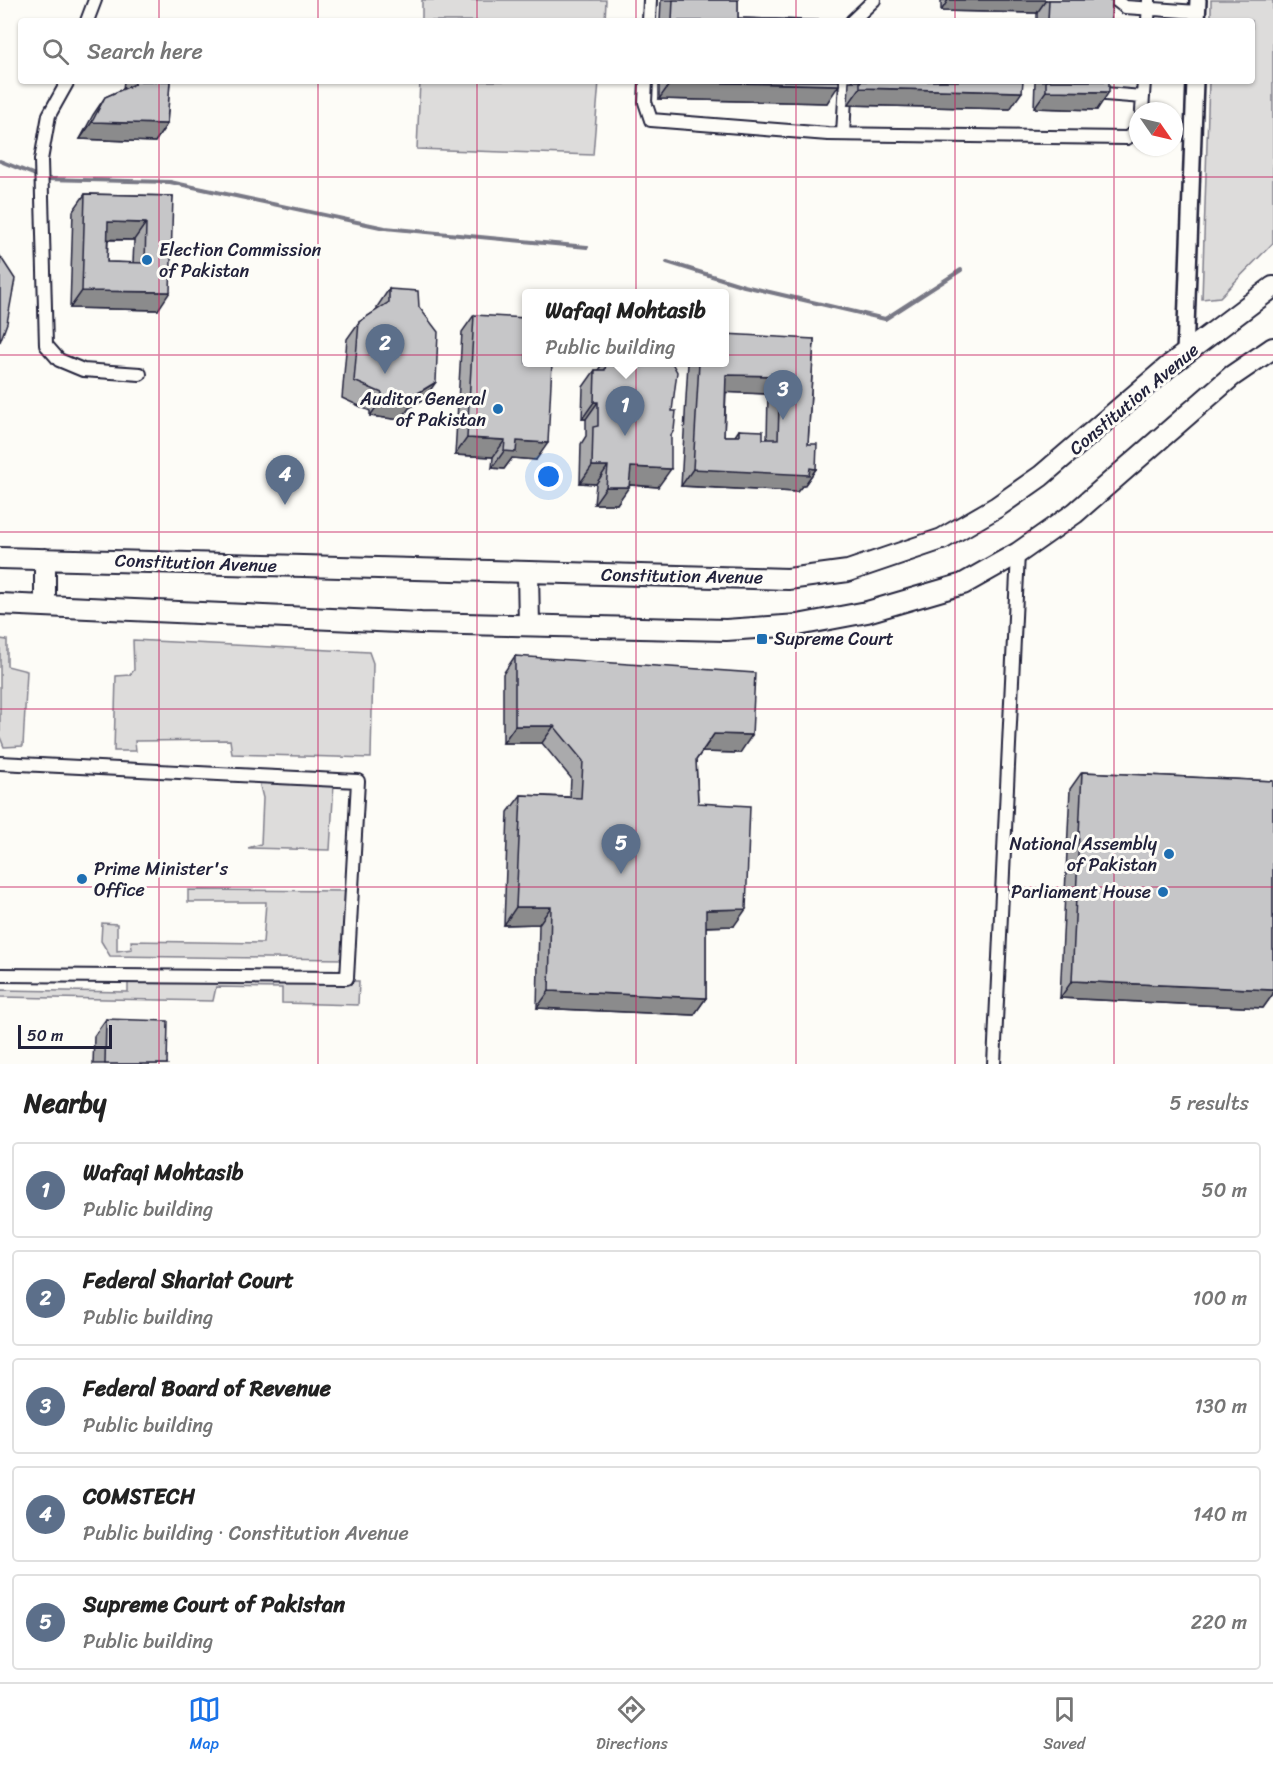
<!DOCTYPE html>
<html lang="en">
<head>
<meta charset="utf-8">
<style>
	body { margin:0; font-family:Sriracha,sans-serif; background:#f2f2f2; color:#222 }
	.compass { position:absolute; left:1129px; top:102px; width:54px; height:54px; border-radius:50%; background:#fff; box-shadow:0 2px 4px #0004; rotate:124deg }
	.scale { position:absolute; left:18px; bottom:15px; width:94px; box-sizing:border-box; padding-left:6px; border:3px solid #22223b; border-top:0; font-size:16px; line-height:21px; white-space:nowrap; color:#22223b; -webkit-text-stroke:4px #fdfcf7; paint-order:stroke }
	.you { position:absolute; left:549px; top:477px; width:21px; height:21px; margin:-15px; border:4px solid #fff; border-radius:50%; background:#1a73e8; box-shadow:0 0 0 9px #1a73e833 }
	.badge { display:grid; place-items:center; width:39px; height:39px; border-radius:50%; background:#1a73e8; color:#fff; font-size:20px; font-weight:700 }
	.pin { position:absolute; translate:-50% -50px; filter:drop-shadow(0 2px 3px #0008) }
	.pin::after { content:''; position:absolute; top:32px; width:21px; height:18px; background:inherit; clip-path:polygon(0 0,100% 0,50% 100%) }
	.popup { position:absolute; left:522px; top:289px; width:207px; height:78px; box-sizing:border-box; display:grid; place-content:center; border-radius:6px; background:#fff; filter:drop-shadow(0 2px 4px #0005); font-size:20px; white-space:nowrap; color:#767676 }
	.popup b { font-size:22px; color:#222 }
	.popup::after { content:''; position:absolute; left:50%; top:100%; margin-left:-12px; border:12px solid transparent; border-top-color:#fff }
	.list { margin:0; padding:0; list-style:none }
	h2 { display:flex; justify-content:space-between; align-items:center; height:78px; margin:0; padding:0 24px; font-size:26px }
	h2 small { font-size:20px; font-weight:400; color:#767676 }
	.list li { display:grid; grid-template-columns:39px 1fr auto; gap:18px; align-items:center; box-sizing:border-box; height:96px; margin:0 12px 12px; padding:0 12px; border:2px solid #e0e0e0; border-radius:6px }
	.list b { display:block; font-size:22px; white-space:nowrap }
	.list p { margin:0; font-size:20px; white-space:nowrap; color:#767676 }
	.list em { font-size:20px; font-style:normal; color:#767676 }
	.icon { flex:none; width:33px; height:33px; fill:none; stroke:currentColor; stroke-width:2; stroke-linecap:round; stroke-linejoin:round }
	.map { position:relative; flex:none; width:1273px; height:1064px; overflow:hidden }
	.search { position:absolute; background:#fff; box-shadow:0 2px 4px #0004; left:18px; right:18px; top:18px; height:66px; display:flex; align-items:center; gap:15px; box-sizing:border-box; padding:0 21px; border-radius:6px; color:#767676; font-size:22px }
	.sheet { height:618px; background:#fff }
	nav { display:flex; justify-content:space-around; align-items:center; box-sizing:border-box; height:84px; border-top:2px solid #e0e0e0; background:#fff; font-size:16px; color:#767676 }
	nav a { display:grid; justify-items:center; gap:3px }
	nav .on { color:#1a73e8 }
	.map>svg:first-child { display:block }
	.green { fill:#dddcdb; stroke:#807f8b; stroke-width:1.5 }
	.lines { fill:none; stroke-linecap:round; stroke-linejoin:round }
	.stream { stroke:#787885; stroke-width:4 }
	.minor-casing { stroke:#22223b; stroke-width:16 }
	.tertiary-casing { stroke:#22223b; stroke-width:20 }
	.primary-casing { stroke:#22223b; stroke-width:24 }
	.minor { stroke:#fdfcf7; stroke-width:12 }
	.tertiary { stroke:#fdfcf7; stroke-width:15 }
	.primary { stroke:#fdfcf7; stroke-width:20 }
	.wall { fill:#aaaaac; stroke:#22223b; stroke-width:1.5; fill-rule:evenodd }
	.shaded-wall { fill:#8b8b8c; stroke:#22223b; stroke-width:1.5 }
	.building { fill:#c6c6c8; stroke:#22223b; stroke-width:1.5; fill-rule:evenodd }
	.grid { fill:none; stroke:#c2185b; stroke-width:1.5; stroke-opacity:0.55 }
	.poi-dot { fill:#1f6fb2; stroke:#fdfcf7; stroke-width:2 }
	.labels { text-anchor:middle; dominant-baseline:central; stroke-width:6; stroke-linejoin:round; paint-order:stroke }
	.poi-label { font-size:18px; fill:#22223b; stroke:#fdfcf7; text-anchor:start }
	.street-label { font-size:18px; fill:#22223b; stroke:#fdfcf7 }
</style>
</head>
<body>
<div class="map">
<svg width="1273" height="1064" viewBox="0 0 1273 1064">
	<rect width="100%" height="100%" fill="#fdfcf7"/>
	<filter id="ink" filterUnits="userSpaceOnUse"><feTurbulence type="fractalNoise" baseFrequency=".0167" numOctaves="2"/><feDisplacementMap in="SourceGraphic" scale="12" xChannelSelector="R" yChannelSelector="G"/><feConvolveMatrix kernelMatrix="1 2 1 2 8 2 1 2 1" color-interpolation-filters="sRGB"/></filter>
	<g filter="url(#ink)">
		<path class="green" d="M422,0H606L605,21H422Z
			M1211,0H1273V243L1220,297L1202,299L1209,81H1252V21H1211Z
			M420,81H599L593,155L417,149Z
			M0,639L7,640V666L27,671L23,746L4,747L0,737Z
			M133,640L369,652L373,663L371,758L232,754L230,740L135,741L136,751H114L116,676L130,675L134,670Z
			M259,782H334L330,850L248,848L261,844L263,798Z
			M188,890L347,891L344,959L110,956L101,941L102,923L117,924V951L132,949L131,941L263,943L266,902H188Z
			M128,978L352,981H359L358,1005L282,1003V988L216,987L213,1001L0,997V990L128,992Z"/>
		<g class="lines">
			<path class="stream" d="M0,161L38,176
				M45,179L170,182L385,228L587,247
				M667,262L744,286L885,319L961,270"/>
			<g class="minor-casing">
				<path id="minor" d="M1116,0L1125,7L1197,12
					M87,21L95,0
					M649,21L650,0
					M852,21L874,0
					M1148,21L1149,0
					M68,81L49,115L41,160L46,345L59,360L83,370L140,374
					M646,81L645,102L651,120L828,134L1127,138L1138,130
					M1100,81L1099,90L1105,94L1143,97
					M1142,111L1144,81
					M843,134L846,81
					M0,763L358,781L347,978L0,975
					M994,1064L1018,553"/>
			</g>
			<g class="tertiary-casing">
				<path id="tertiary" d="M1197,21L1198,0
					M1185,354L1195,81"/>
			</g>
			<g class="primary-casing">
				<path id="primary" d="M0,558L788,579L848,571L942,539L997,507L1041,476L1170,365L1273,287
					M45,559V606
					M528,572L529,625
					M0,604L421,623L726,630L798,625L867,612L963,584L1018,553L1075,513L1232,376L1273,348"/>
			</g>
			<use href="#minor" class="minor"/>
			<use href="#tertiary" class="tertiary"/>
			<use href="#primary" class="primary"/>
		</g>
		<path class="wall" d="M661,0H738V18L841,21H660Z
			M941,0H1112L1111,21H1037V13L941,11Z
			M124,81H170L167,124L155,142L80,139L93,115L105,97L123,89Z
			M659,81H839L827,103L659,99Z
			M849,81H1023L1010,109L848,105Z
			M1035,81H1109L1097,110L1034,108Z
			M85,194L173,196L158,310L70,308L73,211ZM108,240H134L133,263L107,262Z
			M389,289L424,399L409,408L401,420L370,416V411L342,398L347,339L359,322L377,310V307Z
			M474,315L536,460L512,458L504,469L492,468L493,457L455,455L462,332Z
			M814,339L808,444L816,469L804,486H802L797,492L681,486L688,363H724ZM726,392L768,394L767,439H763L739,430L735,436H724Z
			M603,363H643L642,365L672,411L671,435L658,487L629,485L617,504H594L596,484L580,483L581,444L586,436V419H582L583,387L595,370H598Z
			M515,656L740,753L702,752L696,760L698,803L734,926L706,927V998L694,1015L537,1008L539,924L504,925L508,812L521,795L570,797L571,778L542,743H503V674Z
			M1082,772L1273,781V994L1263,1008L1060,998L1070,789Z
			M106,1019L167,1064H93L94,1036Z"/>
		<path class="shaded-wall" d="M948,0H1046L1037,13L941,11Z
			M671,82L839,85L827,103L659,99Z
			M860,88L1022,92L1010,109L848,105Z
			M1046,91L1109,92L1097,110L1034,108Z
			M92,122L167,124L155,142L80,139Z
			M108,222L146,223L134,240L96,239Z
			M82,291L170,292L158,310L70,308Z
			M726,375L780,376L768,394L714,392Z
			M436,382L424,399L409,408L401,420L370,416L382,399L413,396Z
			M594,402H598L586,419H582Z
			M467,438L505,440L493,457L455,455Z
			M517,441L548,443L536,460L512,458L504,469L492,468L504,451Z
			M592,466H608L596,484L580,483Z
			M631,467L671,469L658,487L619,484Z
			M693,469L810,468L816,469L804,486H802L797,492L681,486Z
			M606,487H629L617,504H594Z
			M515,726H554L542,743H503Z
			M714,734L752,735L740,753L702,752Z
			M516,907H551L539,924L504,925Z
			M746,909L734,926L694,927L706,910Z
			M1072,981L1273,990V994L1263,1008L1060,998Z
			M549,991L706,998L694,1015L537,1008Z"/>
		<path class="building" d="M673,0H738V18L841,21H672Z
			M1049,0H1112L1111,21H1048Z
			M135,81H170L167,124L92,122L105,97L135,84Z
			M671,81H839V85Z
			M860,81H1023L1022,92L860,88Z
			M1046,81H1109V92L1046,91Z
			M85,194L173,196L170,292L82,291ZM108,222L146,223L145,263L107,262Z
			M0,256L15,279L7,323L0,342Z
			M389,289L418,291L419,307L438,332L436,382L413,396V403L382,399V393L354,381L359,322L389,302Z
			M474,315L526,318V363H552L548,443L517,441L516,452L504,451L505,440L467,438Z
			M724,334L814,339L808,444H817L816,469L810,468L809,475L693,469L699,363H724ZM726,375L780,376L778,439H763V431L739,430V436H724Z
			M606,363H643L642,365L647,363H672L677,372L672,411H676L674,430L671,435V469L631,467L629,487H606L608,466H592L593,427L598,426V402H594L595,370H605Z
			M515,656L755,673L752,735L714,734L696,760L698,803L750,806L746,909L706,910V998L549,991L551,907H516L521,795L581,798L583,761L554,726H515Z
			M1082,772L1273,781V990L1072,981Z
			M106,1019L168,1021L167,1064H105Z"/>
	</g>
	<path class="grid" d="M159,0V21M318,0V21M477,0V21M636,0V21M796,0V21M955,0V21M1114,0V21M159,81V1064M318,81V1064M477,81V1064M636,81V1064M796,81V1064M955,81V1064M1114,81V1064M0,177H1273M0,355H1273M0,532H1273M0,709H1273M0,887H1273"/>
	<g class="poi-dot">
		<circle cx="147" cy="260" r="6"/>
		<circle cx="498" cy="409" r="6"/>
		<rect x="756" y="633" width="12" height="12" rx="3"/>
		<circle cx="1169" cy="854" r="6"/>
		<circle cx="82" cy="879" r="6"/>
		<circle cx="1163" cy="892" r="6"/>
	</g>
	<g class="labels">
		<g class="poi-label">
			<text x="159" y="250">Election Commission<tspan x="159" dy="21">of Pakistan</tspan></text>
			<text x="486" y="399" text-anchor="end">Auditor General<tspan x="486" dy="21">of Pakistan</tspan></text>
			<text x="774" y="639">Supreme Court</text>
			<text x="1157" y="844" text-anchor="end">National Assembly<tspan x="1157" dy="21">of Pakistan</tspan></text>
			<text x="94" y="869">Prime Minister's<tspan x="94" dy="21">Office</tspan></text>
			<text x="1151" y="892" text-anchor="end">Parliament House</text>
		</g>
		<g class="street-label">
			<text transform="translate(1134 399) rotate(-40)">Constitution Avenue</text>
			<text transform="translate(196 563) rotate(2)">Constitution Avenue</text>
			<text transform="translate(682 576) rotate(1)">Constitution Avenue</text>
		</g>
	</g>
</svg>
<svg class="compass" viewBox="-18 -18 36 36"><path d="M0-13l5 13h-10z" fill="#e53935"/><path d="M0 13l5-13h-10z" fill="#767676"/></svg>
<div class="scale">50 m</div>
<div class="you"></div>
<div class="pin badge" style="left:625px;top:436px;background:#5c6f8a">1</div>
<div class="popup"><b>Wafaqi Mohtasib</b>Public building</div>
<div class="pin badge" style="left:385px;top:374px;background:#5c6f8a">2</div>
<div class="pin badge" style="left:783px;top:420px;background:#5c6f8a">3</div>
<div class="pin badge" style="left:285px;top:505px;background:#5c6f8a">4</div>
<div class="pin badge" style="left:621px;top:874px;background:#5c6f8a">5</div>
<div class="search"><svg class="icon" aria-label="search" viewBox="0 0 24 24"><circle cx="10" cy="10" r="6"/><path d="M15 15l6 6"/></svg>Search here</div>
</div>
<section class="sheet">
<h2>Nearby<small>5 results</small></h2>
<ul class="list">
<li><span class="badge" style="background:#5c6f8a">1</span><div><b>Wafaqi Mohtasib</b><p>Public building</p></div><em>50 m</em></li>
<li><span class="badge" style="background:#5c6f8a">2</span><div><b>Federal Shariat Court</b><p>Public building</p></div><em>100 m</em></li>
<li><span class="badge" style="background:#5c6f8a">3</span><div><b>Federal Board of Revenue</b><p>Public building</p></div><em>130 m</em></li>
<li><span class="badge" style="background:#5c6f8a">4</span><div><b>COMSTECH</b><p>Public building · Constitution Avenue</p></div><em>140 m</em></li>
<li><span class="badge" style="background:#5c6f8a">5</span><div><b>Supreme Court of Pakistan</b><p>Public building</p></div><em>220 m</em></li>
</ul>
</section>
<nav>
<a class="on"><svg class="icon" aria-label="map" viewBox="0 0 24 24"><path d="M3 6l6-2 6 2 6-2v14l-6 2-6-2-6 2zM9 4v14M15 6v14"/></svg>Map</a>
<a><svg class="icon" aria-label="directions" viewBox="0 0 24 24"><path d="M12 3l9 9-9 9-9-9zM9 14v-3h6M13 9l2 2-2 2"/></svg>Directions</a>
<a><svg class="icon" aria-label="saved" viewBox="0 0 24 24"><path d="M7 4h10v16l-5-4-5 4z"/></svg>Saved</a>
</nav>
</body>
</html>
